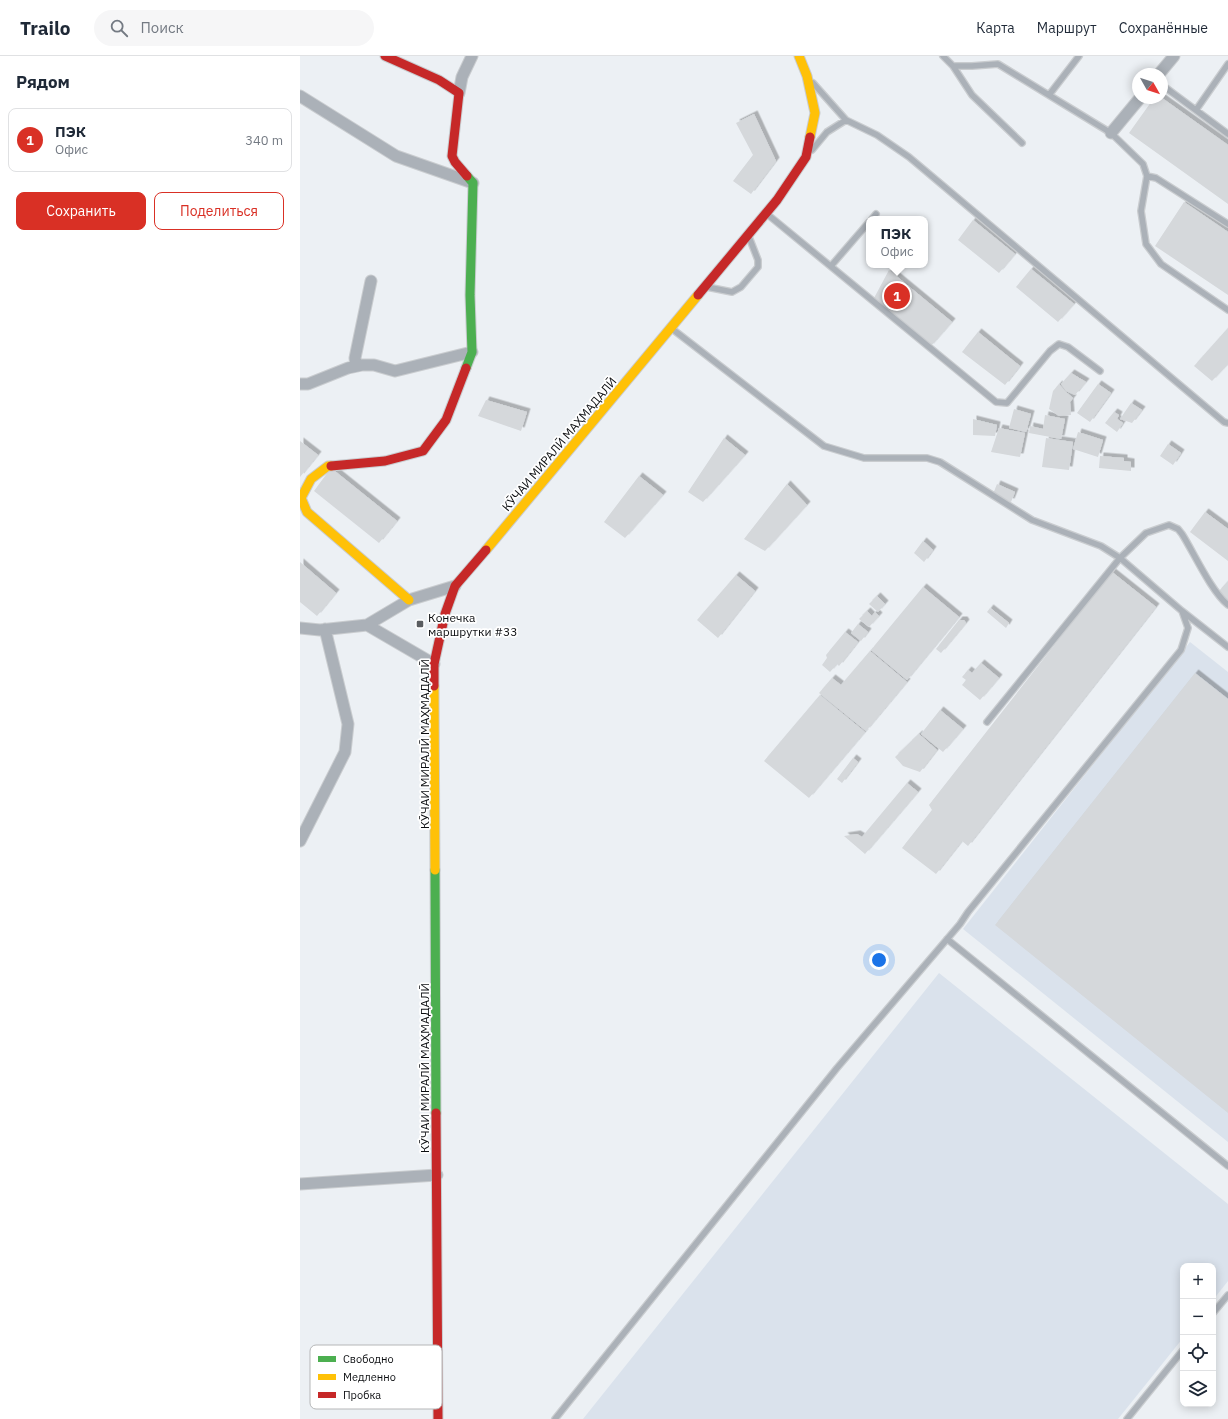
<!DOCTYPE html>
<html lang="ru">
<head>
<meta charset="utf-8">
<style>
	body { margin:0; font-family:"IBM Plex Sans",sans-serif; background:#f6f6f7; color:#1f2937 }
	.controls { position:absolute; right:12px; bottom:12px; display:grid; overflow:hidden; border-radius:8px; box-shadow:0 2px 10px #0003 }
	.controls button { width:36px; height:36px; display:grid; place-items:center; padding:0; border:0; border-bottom:1px solid #e0e1e3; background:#fff; color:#1f2937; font:20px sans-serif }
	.compass { position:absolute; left:832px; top:12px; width:36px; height:36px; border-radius:50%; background:#fff; box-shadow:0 2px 10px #0003; rotate:129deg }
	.you { position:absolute; left:579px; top:904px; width:14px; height:14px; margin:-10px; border:3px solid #fff; border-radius:50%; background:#1a73e8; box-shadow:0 0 0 6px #1a73e833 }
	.badge { display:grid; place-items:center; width:26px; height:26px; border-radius:50%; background:#d93025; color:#fff; font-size:13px; font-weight:700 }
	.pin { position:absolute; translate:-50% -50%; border:2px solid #fff; box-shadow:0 1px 4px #0006 }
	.popup { position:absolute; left:566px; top:160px; width:62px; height:52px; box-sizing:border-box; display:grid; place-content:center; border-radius:8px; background:#fff; filter:drop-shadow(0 1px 3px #0005); font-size:13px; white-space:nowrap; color:#747a83 }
	.popup b { font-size:15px; color:#1f2937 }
	.popup::after { content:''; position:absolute; left:50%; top:100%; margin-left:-8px; border:8px solid transparent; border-top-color:#fff }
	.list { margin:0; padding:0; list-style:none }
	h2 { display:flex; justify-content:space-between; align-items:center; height:52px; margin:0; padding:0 16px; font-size:17px }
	h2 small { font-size:13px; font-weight:400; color:#747a83 }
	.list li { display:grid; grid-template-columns:26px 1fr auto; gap:12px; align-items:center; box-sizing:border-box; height:64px; margin:0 8px 8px; padding:0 8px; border:1px solid #e0e1e3; border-radius:8px }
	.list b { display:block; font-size:15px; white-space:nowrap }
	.list p { margin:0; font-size:13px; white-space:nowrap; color:#747a83 }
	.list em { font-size:13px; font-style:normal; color:#747a83 }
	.actions { display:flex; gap:8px; padding:12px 16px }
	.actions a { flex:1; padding:9px 0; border:1px solid #d93025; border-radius:8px; text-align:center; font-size:14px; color:#d93025 }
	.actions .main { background:#d93025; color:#fff }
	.icon { flex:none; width:22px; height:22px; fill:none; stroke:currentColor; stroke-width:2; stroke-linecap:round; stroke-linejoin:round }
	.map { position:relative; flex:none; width:928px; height:1363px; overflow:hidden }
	header { display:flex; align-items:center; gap:24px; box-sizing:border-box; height:56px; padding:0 20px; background:#fff; border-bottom:1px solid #e0e1e3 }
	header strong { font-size:19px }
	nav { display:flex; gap:22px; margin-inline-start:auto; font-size:14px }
	.search { width:280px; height:36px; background:#f6f6f7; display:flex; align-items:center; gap:10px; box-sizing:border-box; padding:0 14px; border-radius:22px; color:#747a83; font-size:15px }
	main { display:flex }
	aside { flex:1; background:#fff }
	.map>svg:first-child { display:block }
	.built { fill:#dae2ec }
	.building { fill:#d5d8db; filter:url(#shadow) }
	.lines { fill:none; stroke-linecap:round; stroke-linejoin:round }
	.lane-casing { stroke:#c9cccf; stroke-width:8 }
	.street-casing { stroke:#c9cccf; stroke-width:13 }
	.fast-casing { stroke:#c9cccf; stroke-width:11 }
	.slow-casing { stroke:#c9cccf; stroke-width:11 }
	.jam-casing { stroke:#c9cccf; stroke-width:11 }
	.lane { stroke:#abb1b8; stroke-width:5.5 }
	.street { stroke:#abb1b8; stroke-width:11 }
	.fast { stroke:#4caf50; stroke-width:9 }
	.slow { stroke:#ffc107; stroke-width:9 }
	.jam { stroke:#c62828; stroke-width:9 }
	.poi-dot { fill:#5a5d60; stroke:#fff; stroke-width:1.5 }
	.labels { text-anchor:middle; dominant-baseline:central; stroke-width:3.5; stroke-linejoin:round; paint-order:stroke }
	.street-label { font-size:12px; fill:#0c0e11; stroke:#fff }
	.poi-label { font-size:12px; fill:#0c0e11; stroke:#fff; text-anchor:start }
	.key { fill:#fff; stroke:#b6b7b8; stroke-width:1 }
	.key-label { font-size:11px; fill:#0c0e11 }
</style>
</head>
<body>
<header>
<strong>Trailo</strong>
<div class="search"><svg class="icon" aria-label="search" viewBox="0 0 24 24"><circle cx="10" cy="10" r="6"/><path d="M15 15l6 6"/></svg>Поиск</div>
<nav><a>Карта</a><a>Маршрут</a><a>Сохранённые</a></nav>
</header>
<main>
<aside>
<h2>Рядом<small></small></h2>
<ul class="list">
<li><span class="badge">1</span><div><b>ПЭК</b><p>Офис</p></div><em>340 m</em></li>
</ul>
<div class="actions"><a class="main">Сохранить</a><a>Поделиться</a></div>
</aside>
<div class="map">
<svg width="928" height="1363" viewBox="0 0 928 1363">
	<defs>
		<filter id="shadow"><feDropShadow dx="3.5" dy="-3.5" stdDeviation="0" flood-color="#0004"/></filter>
	</defs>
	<rect width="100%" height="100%" fill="#ecf0f4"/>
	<path class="built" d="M890,586L928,616V1086L663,873Z
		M639,917L928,1148V1225L913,1244V1210H883V1282L818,1363H283Z"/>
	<path class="building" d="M854,42H862L928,89V148L829,77Z
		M454,58L476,105L451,138L433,125L453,99L436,67Z
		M884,146L928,176V239L855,190Z
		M673,164L715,198L699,217L658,184Z
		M731,213L774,248L758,266L716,231Z
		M589,214L652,266L630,291L574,242Z
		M928,272V308L912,325L894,310Z
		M678,276L720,310L705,329L662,296Z
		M771,317L786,326L775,339L766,335L761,328Z
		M759,328L766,336L773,342L770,346L771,359L759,360L749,353L753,335Z
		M798,328L811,337L790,366L777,357Z
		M186,344L227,356L221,375L178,360Z
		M831,347L842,354L832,367L820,363Z
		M714,353L731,358L726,376L709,372Z
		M814,356L819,359L817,363L823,367L817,376L805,367Z
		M745,359L765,363L761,383L729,377L730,370L743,373Z
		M673,363L697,369L695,380L673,379Z
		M699,372L725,377L720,401L691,396Z
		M778,376L803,384L798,401L773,393Z
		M424,382L445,399L403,446L388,436Z
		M746,382L773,386L769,414L742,411Z
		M0,385L18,399L0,421Z
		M868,388L881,397L873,409L860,400Z
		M800,400L824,402V405L831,406V415L799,412Z
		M31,412L97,465L79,487L14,435Z
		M339,420L363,439L325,482L304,466Z
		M487,428L507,449L465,495L444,483Z
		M697,428L715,436L711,446L693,438Z
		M905,456L928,473V505L890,476Z
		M623,485L633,494L624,506L614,497Z
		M0,506L36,537L17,560L0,546Z
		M812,516L856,551L668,790L662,785L636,818L602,792L632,754L629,749Z
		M436,519L455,535L418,582L397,564Z
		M928,525V544L918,536Z
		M623,531L659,561L607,624L571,594Z
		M577,540L585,548L578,556L569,548Z
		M690,552L709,567L706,572L687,556Z
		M567,555L572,560L575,556L579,560L569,571L559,563Z
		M659,564H664L666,567L641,597L636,593Z
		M558,568L568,576L561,585L551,577Z
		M545,576L558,586L539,610L537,608L530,616L522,609L527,602L526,599Z
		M570,595L607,626L566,675L519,637L532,622L541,629Z
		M681,607L699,622L680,644L662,629L666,624L662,621L668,614L672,617Z
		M895,617L928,643V1057L695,869Z
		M520,639L565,676L509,742L464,705Z
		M640,654L663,673L643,696L621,678Z
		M619,678L637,694L620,716L603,710L595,701Z
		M553,702L558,706L542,727L537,723Z
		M607,727L618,736L565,798L544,780L557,778L562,781Z"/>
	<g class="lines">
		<g class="lane-casing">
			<path id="lane" d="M643,0L653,10H672L698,8L811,77L843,108L847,120L841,155L846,188L861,208L928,254
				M653,10L672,39L722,87
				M513,27L546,64L577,79L609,101L924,366L928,367
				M862,29L928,78
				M749,39L779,0
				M896,54L928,8
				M512,94L527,76L546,64
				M847,120L856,122L928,168
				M467,158L696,346L707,347L750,295L759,288L768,291L800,315
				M572,163L576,158
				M531,210L569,166
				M407,231L432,236L441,231L458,211V204L449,181
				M882,555L928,591
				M687,666L820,502L846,477L869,469L878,473L882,478C894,497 911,535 928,549
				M647,883L928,1110
				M913,1257L928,1239
				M255,1363L537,1012L660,868L668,856L881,594L888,572L882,555L820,502L801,490L732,464L640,406L627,402H564L524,390L371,272
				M827,1363L883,1294"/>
		</g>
		<g class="street-casing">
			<path id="street" d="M859,18L874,0
				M159,37L162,21L172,0
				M0,40L96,100L173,127
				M811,77L840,42
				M56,310L55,302L71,225
				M0,328H8L48,312L62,309H74L95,315L172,296
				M67,569L134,608
				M0,572L20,574L67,569L109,544L155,530
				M0,785L45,696L48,668L25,573
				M0,1128L137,1119"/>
		</g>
		<g class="fast-casing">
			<path id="fast" d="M166,312L172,296L170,239L173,127L167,120
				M135,814L136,1057"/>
		</g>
		<g class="slow-casing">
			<path id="slow" d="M499,0L507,20L515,57L510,81
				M31,410H28L11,423L1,442L7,456L109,544
				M186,494L398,239
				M134,630L135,814"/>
		</g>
		<g class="jam-casing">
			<path id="jam" d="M85,0L139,24L159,37L152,100L155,106L167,120
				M398,239L477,144L506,101L510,81
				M31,410L85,405L123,395L146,364L166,312
				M134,630V608L145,558L155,530L186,494
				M136,1057L138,1363"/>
		</g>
		<use href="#lane" class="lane"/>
		<use href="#street" class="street"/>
		<use href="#fast" class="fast"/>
		<use href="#slow" class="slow"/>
		<use href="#jam" class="jam"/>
	</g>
	<rect class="poi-dot" x="116" y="564" width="8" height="8" rx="2"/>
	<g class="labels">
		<g class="street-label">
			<text transform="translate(259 388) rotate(-50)">КӮЧАИ МИРАЛӢ МАҲМАДАЛӢ</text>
			<text transform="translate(124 688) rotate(-90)">КӮЧАИ МИРАЛӢ МАҲМАДАЛӢ</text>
			<text transform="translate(124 1012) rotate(-90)">КӮЧАИ МИРАЛӢ МАҲМАДАЛӢ</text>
		</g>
		<g class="poi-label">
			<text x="128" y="561">Конечка<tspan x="128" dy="14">маршрутки #33</tspan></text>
		</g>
	</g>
	<rect x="10" y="1289" width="132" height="64" rx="6" class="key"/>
	<rect x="18" y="1300" width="18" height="6" fill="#4caf50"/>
	<rect x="18" y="1318" width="18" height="6" fill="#ffc107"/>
	<rect x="18" y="1336" width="18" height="6" fill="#c62828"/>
	<g class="key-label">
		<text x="43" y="1307">Свободно</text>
		<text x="43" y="1325">Медленно</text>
		<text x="43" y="1343">Пробка</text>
	</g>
</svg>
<div class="controls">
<button>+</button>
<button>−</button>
<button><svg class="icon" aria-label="locate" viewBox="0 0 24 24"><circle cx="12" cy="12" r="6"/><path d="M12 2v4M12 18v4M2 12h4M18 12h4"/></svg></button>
<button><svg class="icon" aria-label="layers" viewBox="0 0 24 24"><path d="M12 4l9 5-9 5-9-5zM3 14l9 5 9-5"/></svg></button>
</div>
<svg class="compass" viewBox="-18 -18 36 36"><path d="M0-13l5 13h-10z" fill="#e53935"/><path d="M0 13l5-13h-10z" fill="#747a83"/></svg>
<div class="you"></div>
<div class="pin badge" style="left:597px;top:240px">1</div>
<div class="popup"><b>ПЭК</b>Офис</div>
</div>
</main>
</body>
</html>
